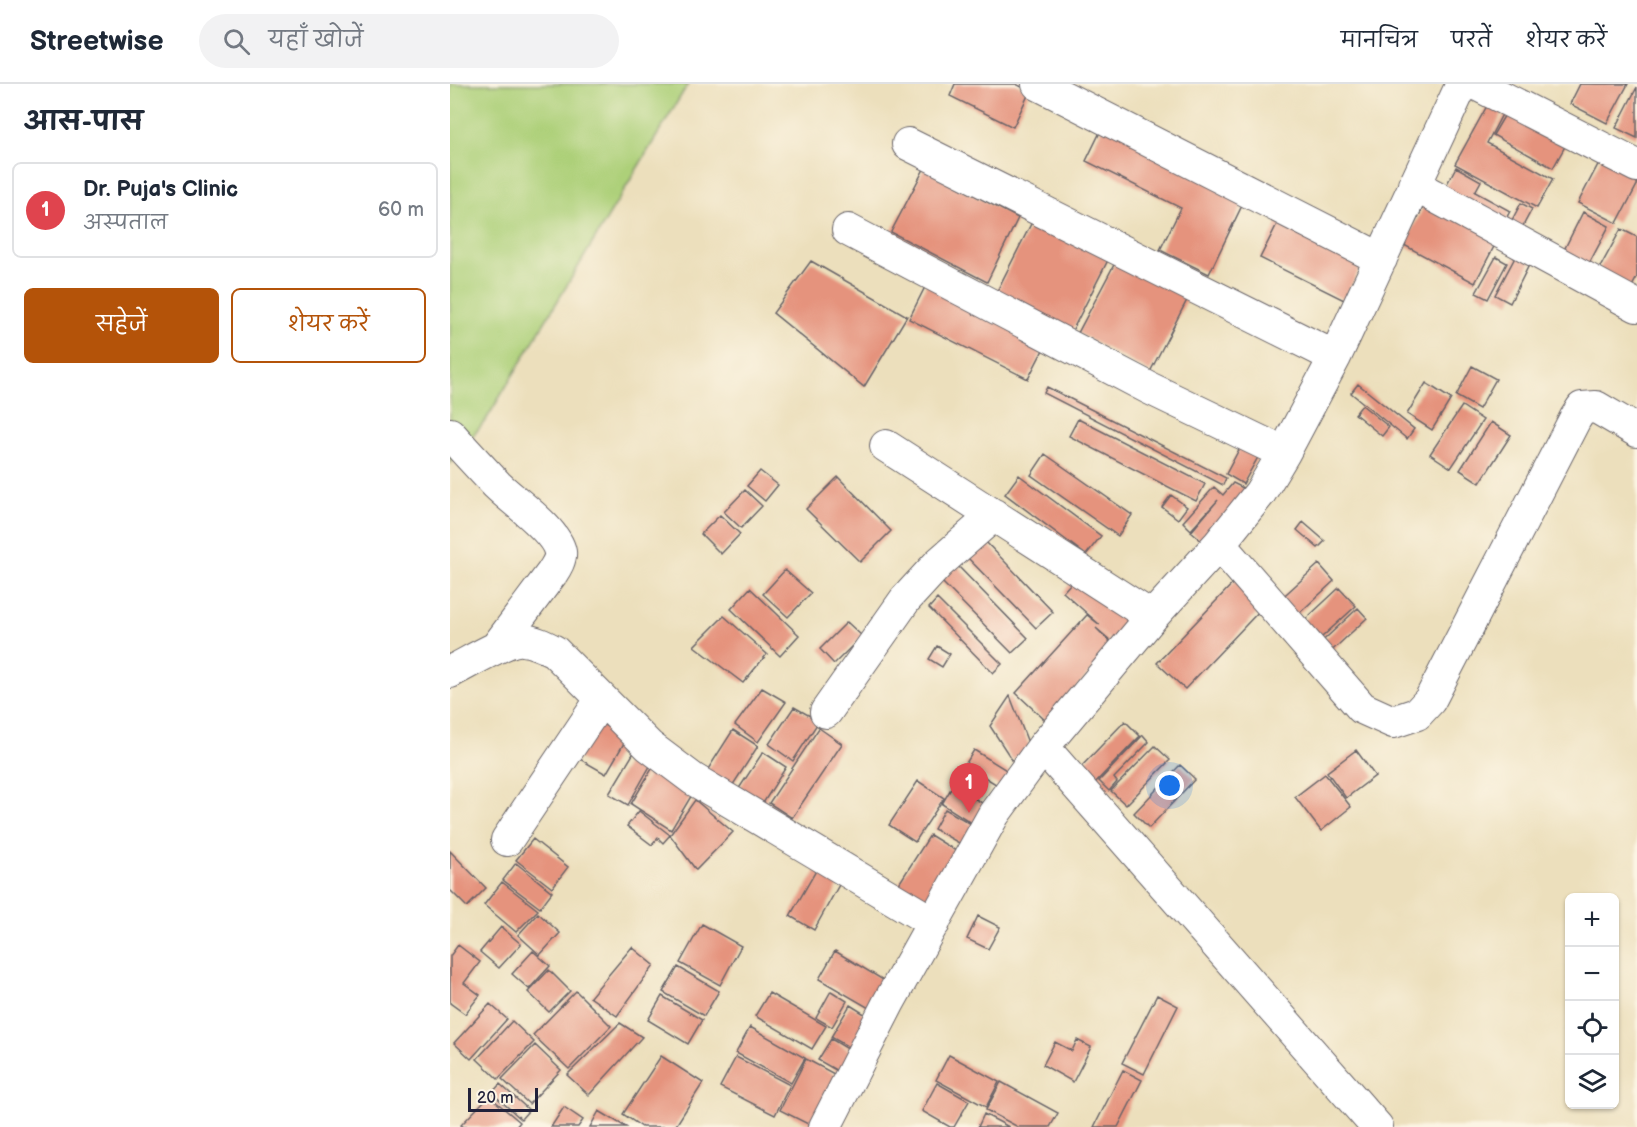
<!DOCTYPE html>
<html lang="hi">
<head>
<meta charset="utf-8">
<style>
	body { margin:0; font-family:"Balsamiq Sans","Playpen Sans Deva",sans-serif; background:#f2f2f3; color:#1f2937 }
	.controls { position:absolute; right:18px; bottom:18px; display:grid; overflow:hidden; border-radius:9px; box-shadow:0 2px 4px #0004 }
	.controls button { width:54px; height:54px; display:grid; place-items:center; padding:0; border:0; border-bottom:2px solid #e0e1e3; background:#fff; color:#1f2937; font:30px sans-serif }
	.scale { position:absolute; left:18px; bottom:15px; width:70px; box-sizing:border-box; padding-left:6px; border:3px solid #22223b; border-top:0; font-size:16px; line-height:21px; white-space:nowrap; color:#22223b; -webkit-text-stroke:4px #fcf5e5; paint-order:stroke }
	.you { position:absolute; left:720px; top:702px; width:21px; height:21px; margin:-15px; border:4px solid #fff; border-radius:50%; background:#1a73e8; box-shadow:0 0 0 9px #1a73e833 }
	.badge { display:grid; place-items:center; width:39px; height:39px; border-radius:50%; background:#b45309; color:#fff; font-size:20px; font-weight:700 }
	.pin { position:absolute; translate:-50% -50px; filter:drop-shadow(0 2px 3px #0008) }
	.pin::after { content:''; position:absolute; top:32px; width:21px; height:18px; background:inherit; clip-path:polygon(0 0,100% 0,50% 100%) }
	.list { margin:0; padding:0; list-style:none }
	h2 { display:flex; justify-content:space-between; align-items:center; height:78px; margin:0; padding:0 24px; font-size:26px }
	h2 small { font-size:20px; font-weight:400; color:#747a83 }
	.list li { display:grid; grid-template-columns:39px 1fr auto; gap:18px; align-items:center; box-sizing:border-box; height:96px; margin:0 12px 12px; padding:0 12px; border:2px solid #e0e1e3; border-radius:9px }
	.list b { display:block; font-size:22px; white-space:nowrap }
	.list p { margin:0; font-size:20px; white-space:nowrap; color:#747a83 }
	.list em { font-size:20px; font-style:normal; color:#747a83 }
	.actions { display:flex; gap:12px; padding:18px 24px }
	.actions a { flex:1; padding:14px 0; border:2px solid #b45309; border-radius:9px; text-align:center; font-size:21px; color:#b45309 }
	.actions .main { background:#b45309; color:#fff }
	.icon { flex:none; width:33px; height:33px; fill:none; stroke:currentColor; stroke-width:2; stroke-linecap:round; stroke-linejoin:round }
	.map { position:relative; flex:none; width:1187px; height:1043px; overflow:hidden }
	header { display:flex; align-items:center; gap:36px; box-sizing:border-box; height:84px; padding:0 30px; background:#fff; border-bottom:2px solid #e0e1e3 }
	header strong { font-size:28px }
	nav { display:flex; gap:33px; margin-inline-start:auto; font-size:21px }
	.search { width:420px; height:54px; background:#f2f2f3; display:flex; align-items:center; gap:15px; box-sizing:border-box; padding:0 21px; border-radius:33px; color:#747a83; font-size:22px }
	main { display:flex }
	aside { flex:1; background:#fff }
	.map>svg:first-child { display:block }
	.green { fill:#add079; stroke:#68795a; stroke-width:1.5 }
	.building { fill:#e5937d }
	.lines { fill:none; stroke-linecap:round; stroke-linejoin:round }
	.minor-casing { stroke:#696468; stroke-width:34 }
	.minor { stroke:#fff; stroke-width:32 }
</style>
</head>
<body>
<header>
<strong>Streetwise</strong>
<div class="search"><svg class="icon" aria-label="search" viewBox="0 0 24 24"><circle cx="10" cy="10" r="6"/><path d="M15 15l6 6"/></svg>यहाँ खोजें</div>
<nav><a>मानचित्र</a><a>परतें</a><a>शेयर करें</a></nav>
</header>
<main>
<aside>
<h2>आस-पास<small></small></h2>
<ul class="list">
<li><span class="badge" style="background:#e0444e">1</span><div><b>Dr. Puja's Clinic</b><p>अस्पताल</p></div><em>60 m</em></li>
</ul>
<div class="actions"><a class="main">सहेजें</a><a>शेयर करें</a></div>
</aside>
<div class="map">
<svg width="1187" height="1043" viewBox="0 0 1187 1043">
	<rect width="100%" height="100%" fill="#fcf5e5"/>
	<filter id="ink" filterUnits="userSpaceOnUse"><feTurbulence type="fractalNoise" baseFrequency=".0167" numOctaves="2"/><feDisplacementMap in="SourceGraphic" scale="12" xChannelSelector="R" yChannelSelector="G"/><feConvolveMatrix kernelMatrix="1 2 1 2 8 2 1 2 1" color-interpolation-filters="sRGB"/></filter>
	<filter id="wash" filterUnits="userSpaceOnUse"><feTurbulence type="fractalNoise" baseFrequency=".008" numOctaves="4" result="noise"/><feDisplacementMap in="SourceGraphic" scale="24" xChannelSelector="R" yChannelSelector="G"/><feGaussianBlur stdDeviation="1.35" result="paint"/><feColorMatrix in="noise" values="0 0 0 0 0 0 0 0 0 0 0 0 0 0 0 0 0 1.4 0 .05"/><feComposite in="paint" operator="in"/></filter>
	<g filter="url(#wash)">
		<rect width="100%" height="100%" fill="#ecdfbc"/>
		<path class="green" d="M0,0H238L36,336L0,379Z"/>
		<g id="blocks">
			<path class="building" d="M505,0H566L580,7L563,43L500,12Z
				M1130,0H1178L1157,39L1120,20Z
				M1187,3V54L1166,44Z
				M1043,11L1058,19L1037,59L1103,95L1087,124L1005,80Z
				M1060,22L1119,55L1103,84L1043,51Z
				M655,38L798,109L759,190L710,166L731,124L636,77Z
				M1153,71L1187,89V101L1167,139L1128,119Z
				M1006,83L1031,97L1025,108L1060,127L1057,133L1062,136L1071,119L1082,125L1066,155L990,113Z
				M474,85L568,134L537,198L441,148Z
				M978,114L1050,151L1025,199L954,161Z
				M1133,128L1159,142L1133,191L1108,178Z
				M831,132L915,174L894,216L810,174Z
				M583,136L659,174L619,253L543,215Z
				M1171,145L1187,153V193L1179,208L1146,191Z
				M1069,166L1083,173L1060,219L1045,211Z
				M1046,173L1057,179L1038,215L1026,209Z
				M361,177L457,232L414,303L323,229Z
				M666,177L738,214L700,288L628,249Z
				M479,195L598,256L578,295L459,235Z
				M1022,282L1046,295L1029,325L1006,312Z
				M976,299L1001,315L982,346L957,330Z
				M908,300L964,345L957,355L901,309Z
				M597,303L776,394L773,401L594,309Z
				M912,321L939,343L932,352L905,330Z
				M1012,322L1033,336L1001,384L980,370Z
				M628,335L755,400L746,417L619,352Z
				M1041,338L1061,351L1030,399L1010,386Z
				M794,356L812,366L793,400L776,390Z
				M595,370L682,431L668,452L581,391Z
				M310,387L328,401L315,417L297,402Z
				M569,391L651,452L636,471L555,410Z
				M388,393L441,447L410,478L356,425Z
				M783,399L799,407L754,459L741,448L768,416L741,446L733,438L764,403L773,411Z
				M295,406L312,422L291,444L274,428Z
				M721,411L737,423L728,435L712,423Z
				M270,431L290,450L271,470L251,450Z
				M853,438L875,457L868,464L847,446Z
				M535,457L603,528L586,544L518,474Z
				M869,480L884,497L842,536L826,519Z
				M507,481L578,554L562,569L491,497Z
				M335,486L361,509L338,533L313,510Z
				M630,489L687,541L668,563L646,544L664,562L596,637L566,609L637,531L650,541L613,508Z
				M788,494L816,520L735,605L707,579Z
				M300,504L349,551L330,572L281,525Z
				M889,504L906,522L861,563L845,545Z
				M487,515L552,580L543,589L479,524Z
				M908,524L917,534L873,575L864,565Z
				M274,532L317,570L293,599L244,562Z
				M397,538L412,552L384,580L370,565Z
				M487,562L500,570L492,583L479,575Z
				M312,604L336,618L308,658L285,641Z
				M560,612L580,664L562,676L540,642Z
				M344,623L369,637L343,677L319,660Z
				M675,637L690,652L642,702L627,687Z
				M149,638L177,654L156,690L128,674Z
				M369,644L392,660L342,734L319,719Z
				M283,646L308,662L277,710L253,693Z
				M693,651L699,658L664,694L667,698L659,707L649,697Z
				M705,662L720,676L676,721L661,707Z
				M186,665L204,675L178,721L159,710Z
				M524,666L566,692L557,707L515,681Z
				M906,666L925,692L896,714L877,688Z
				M313,668L336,683L310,724L286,709Z
				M206,678L246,704L221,746L181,720Z
				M730,681L745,695L699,744L684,729Z
				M875,690L901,723L871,747L845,713Z
				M468,697L494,714L465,758L439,741Z
				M503,701L545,727L533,746L492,720Z
				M245,716L283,748L246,786L220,751Z
				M495,725L530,745L518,764L484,745Z
				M189,727L220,751L213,759L208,754L202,761L177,742Z
				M480,751L511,770L475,826L445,806Z
				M83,755L118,783L102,804L66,776Z
				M0,767L36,804L17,823L0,806Z
				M66,779L102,808L90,824L53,796Z
				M367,785L390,799L364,846L340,832Z
				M52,798L88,826L66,848L34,821Z
				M88,829L110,849L90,871L68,851Z
				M528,832L550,843L538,865L517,855Z
				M252,840L291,862L270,901L230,879Z
				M51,843L71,860L49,884L30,868Z
				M8,861L30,878L14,899L30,911L15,930L0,919V872Z
				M182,863L204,881L167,932L140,913Z
				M83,867L100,882L79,905L62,890Z
				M385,867L435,897L419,924L369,895Z
				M228,883L269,907L254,932L213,908Z
				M99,886L120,907L99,928L78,908Z
				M126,907L161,942L119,985L83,951Z
				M381,907L397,917L382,943L366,934Z
				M319,909L376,942L362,965L305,932Z
				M707,911L728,922L694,990L672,979Z
				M212,912L252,936L238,960L198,936Z
				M40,920L57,935L21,975L4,959Z
				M400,921L421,934L404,966L381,953Z
				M62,937L84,958L48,995L27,975Z
				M170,939L192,953L139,1011L117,991Z
				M300,943L355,974L341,999L286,969Z
				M381,955L403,968L391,989L368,976Z
				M627,956L641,963L623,998L593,981L605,958L622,967Z
				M85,961L111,986L79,1020L52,995Z
				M499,971L549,998L536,1023L486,996Z
				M211,972L253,999L225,1043H192L173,1030Z
				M286,973L340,1001L325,1031L270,1003Z
				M356,975L388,992L362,1042L330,1026Z
				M673,986L692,996L668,1043H644Z
				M551,998L608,1029L600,1043H568L536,1026Z
				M487,999L519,1017L504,1043H500L472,1027Z
				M50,1000L79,1026L71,1035L42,1009Z
				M39,1012L70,1038L66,1043H14L11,1041Z
				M114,1023L133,1036L128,1043H101Z
				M149,1027L176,1043H140Z
				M534,1030L559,1043H528Z"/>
		</g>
	</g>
	<g filter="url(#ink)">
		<use href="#blocks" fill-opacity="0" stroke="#696468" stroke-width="1.5"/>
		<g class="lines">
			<g class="minor-casing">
				<path id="minor" d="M588,0L931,175
					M1026,0L1187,82
					M458,60L885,273
					M964,101L1187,222
					M398,146L699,304L834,369
					M0,350C15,367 31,384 47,401C63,417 106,446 110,468C111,475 106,483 102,489L46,564
					M436,362L702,533
					M769,460L912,624L943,638L967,630L980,616L1125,335L1132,324L1146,323L1187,347
					M0,588C15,581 58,554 73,556C84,557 94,562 104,567L199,662L243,695L484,839
					M376,628L455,516L489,479L544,431
					M593,663L927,1043
					M57,756L151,616
					M375,1043L439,918L544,730L593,663L702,533L769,460L810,409L834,369L885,273L1012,0"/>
			</g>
			<use href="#minor" class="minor"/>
		</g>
	</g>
</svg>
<div class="controls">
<button>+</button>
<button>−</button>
<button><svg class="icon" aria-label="locate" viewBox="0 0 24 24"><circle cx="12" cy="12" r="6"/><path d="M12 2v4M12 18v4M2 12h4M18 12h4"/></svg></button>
<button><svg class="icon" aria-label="layers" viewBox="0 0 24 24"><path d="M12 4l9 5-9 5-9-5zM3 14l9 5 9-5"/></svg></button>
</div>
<div class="scale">20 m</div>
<div class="you"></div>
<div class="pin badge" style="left:519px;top:729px;background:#e0444e">1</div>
</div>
</main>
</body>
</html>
